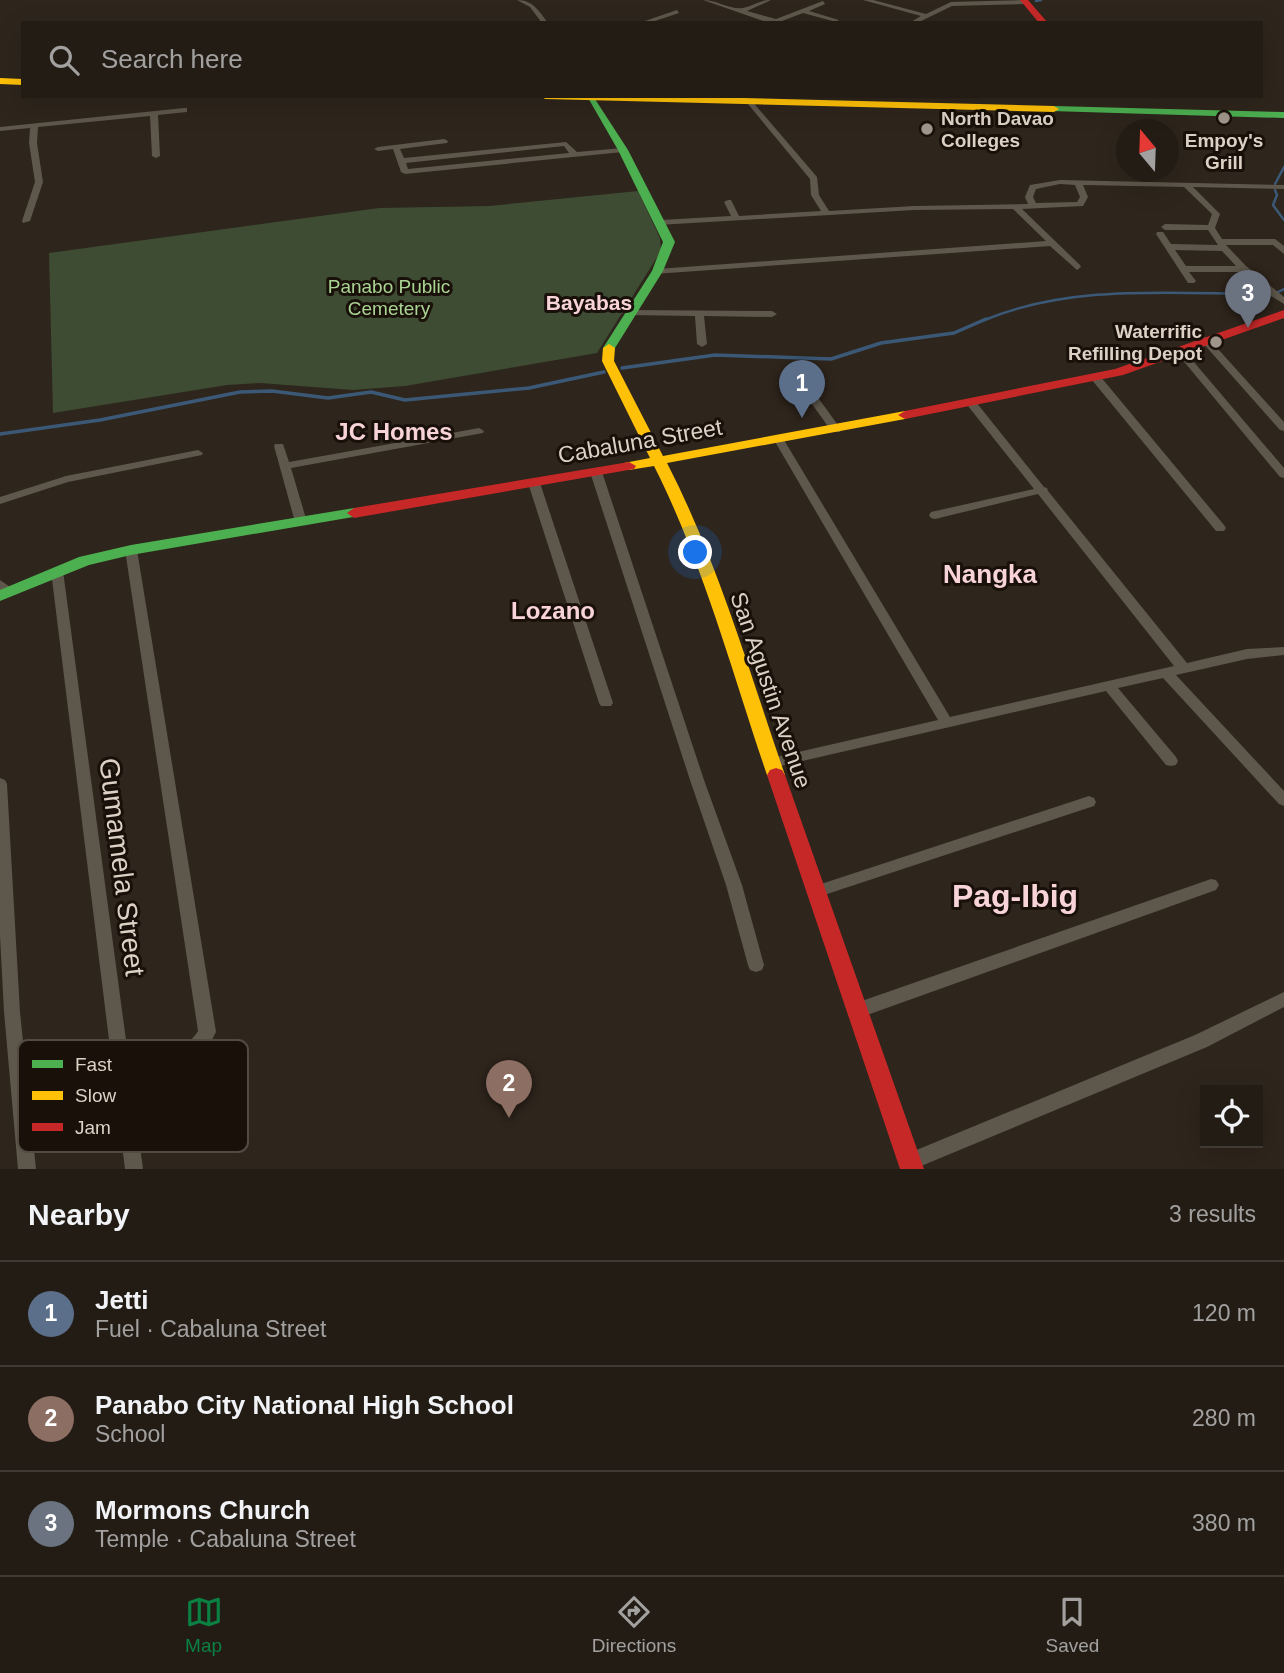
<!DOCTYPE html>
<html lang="en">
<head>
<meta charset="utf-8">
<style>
	body { margin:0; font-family:Arial,sans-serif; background:#2a251e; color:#f1f3f6 }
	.controls { position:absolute; right:21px; bottom:21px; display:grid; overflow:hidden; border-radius:0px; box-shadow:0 7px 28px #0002 }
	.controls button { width:63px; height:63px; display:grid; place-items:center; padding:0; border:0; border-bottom:2px solid #3f3a34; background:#221c15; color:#f1f3f6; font:35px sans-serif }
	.compass { position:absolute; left:1116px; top:119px; width:63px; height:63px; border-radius:50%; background:#221c15; box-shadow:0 7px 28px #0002; rotate:341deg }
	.you { position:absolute; left:696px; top:553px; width:24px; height:24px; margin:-18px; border:5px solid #fff; border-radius:50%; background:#1a73e8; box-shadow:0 0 0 10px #1a73e833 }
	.badge { display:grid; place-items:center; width:46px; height:46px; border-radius:50%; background:#0b8043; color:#fff; font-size:23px; font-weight:700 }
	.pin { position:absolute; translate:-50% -58px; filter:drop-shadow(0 2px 4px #0008) }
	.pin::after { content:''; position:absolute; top:37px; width:24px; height:21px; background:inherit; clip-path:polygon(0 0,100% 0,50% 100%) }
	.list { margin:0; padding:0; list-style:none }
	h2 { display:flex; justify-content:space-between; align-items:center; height:91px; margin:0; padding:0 28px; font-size:30px }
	h2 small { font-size:23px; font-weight:400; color:#a2a1a0 }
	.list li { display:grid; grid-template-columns:46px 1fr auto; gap:21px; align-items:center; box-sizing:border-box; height:105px; padding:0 28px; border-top:2px solid #3f3a34 }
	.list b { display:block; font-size:26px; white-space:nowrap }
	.list p { margin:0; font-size:23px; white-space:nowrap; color:#a2a1a0 }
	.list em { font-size:23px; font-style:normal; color:#a2a1a0 }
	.icon { flex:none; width:38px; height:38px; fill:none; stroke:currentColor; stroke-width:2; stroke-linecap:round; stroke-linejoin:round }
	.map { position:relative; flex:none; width:1284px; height:1169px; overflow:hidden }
	.search { position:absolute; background:#221c15; box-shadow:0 7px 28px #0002; left:21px; right:21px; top:21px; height:77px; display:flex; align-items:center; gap:18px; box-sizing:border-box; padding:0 24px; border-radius:0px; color:#a2a1a0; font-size:26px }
	.sheet { height:406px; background:#221c15 }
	nav { display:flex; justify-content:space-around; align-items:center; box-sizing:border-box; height:98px; border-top:2px solid #3f3a34; background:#221c15; font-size:19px; color:#a2a1a0 }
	nav a { display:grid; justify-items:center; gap:4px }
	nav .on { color:#0b8043 }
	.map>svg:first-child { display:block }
	.green { fill:#3d4c32 }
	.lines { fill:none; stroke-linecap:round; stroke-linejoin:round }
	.stream-far1 { stroke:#3b5977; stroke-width:2.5 }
	.stream { stroke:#3b5977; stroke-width:3.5 }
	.street { fill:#5e574b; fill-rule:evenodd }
	.fast { fill:#4caf50; fill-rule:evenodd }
	.slow { fill:#ffc107; fill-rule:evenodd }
	.jam { fill:#c62828; fill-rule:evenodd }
	.poi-dot { fill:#a0958a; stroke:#181009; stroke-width:2.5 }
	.labels { text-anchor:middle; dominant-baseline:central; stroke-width:6; stroke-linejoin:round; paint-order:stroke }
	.far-poi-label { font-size:19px; font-weight:bold; fill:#ddd1c6; stroke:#181009; text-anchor:start }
	.far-park-label { font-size:19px; fill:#aad493; stroke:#181009 }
	.far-quarter-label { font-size:21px; font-weight:bold; fill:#f8d4d9; stroke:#181009 }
	.street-label { font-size:23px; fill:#ddd1c6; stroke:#181009 }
	.neighbourhood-label { font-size:24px; font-weight:bold; fill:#f8d4d9; stroke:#181009 }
	.quarter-label { font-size:26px; font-weight:bold; fill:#f8d4d9; stroke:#181009 }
	.near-street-label { font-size:28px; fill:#ddd1c6; stroke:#181009 }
	.near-quarter-label { font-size:32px; font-weight:bold; fill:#f8d4d9; stroke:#181009 }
	.key { fill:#181009; stroke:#534a42; stroke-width:2 }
	.key-label { font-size:19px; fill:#ddd1c6 }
</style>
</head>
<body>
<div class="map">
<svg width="1284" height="1169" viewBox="0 0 1284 1169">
	<rect width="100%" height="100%" fill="#2e251c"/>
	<path class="green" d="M638,191L660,238L661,251L597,353L405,386L353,390L260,383L227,385L53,413L49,253L379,208L489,206Z"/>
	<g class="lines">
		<path class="stream-far1" d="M1036,1L1041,0
			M1275,184L1284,167
			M1275,190L1277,195L1273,205L1284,220
			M1278,292L1284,289
			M982,321C1072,283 1173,294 1268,294"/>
		<path class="stream" d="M622,368L715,355L831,359L881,343L954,333L986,319
			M0,434L100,420L240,392L272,391L328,398L371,392L405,400L529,388L604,372"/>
		<path class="street" d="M517,0C533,0 539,11 548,23H542L530,7Z
			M703,0C716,0 731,10 743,8C753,6 760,0 771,0L747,11L776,19L823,1L825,4L809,11L839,20L836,22L803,13L782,21L784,23H769Z
			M863,0H873L926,14L951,2L1025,0L1028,2L1025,4L952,6L917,23H909L921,16Z
			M677,10L679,13L649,23H639Z
			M751,100L817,177L819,195L829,211L914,206L1028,204L1025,197L1030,185L1060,180L1284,185V189L1193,187L1220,214L1215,228L1222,239H1275L1284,246V254L1273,245H1226L1246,266L1284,297V304L1271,296L1242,272H1189L1196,281L1194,283H1188L1156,234L1157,232H1163L1171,244L1218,245L1208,230H1165L1161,227L1165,224L1208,225L1212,214L1184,187L1083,185L1088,197L1083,206L1022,209L1080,265L1081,267L1077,270L1050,246L654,274L653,272L657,269L1046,241L1013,209L914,210L658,225L657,223L661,220L731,216L724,202L728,200H731L739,216L821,211L811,195L810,179L748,104L747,102ZM1060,184L1075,185L1080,197L1077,202L1036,203L1033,197L1036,189ZM1175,250L1222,251L1236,266H1186Z
			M184,108H187V112L158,115L160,156L156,158L152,156L150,116L38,127L37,143L43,182L30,221L23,223L22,221L35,182L29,143L30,128L0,131V127Z
			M444,139L448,141L447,143L400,149L404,158L566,142L577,152L623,148L627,150L623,152L405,174L401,172L393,149L378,151L374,149L378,147ZM564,146L569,153L408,169L406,163Z
			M630,310L772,311L777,314L772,317L704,316L707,344L702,347L697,344L695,316L627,315L625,313Z
			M1205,337L1208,338L1284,422V431L1280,430L1202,342L1200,340Z
			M1179,347L1182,348L1284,468V478L1280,477L1176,352L1174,350Z
			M797,373L801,374L840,428L841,430L840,432H832L792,376Z
			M1096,375L1100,376L1224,525L1226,528L1224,531H1216L1092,380V376Z
			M972,401L976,402L1044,487L1047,488L1048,491L1187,663L1247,649L1284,647V655L1247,659L1176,675L1284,791V806L1279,804L1163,678L1118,688L1176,757L1178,761L1176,765L1171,766L1166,765L1106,691L772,768L767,767L765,763L767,759L772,758L938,720L774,440L779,437L784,440L950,717L1174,666L1038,494L935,519L931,518L929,515L931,512L1034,489L968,406L967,404Z
			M479,428L484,431L483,433L291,468L307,522L301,526L295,522L274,446L275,444H283L289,462Z
			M198,450L203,453L202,455L68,482L0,504V497L66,476Z
			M596,469L602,472L704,780L742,885L764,965L762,970L756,972L750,970L748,965L726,885L690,780L590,472Z
			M534,480L540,483L613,703L611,706H601L599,703L528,483Z
			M131,546L137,550L216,1032C200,1067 164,1067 130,1071L143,1169H125L51,571L57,567L63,571L128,1055C152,1053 185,1054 198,1031L125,550Z
			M0,580L16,591L14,594H6L0,590Z
			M0,778L5,780L7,784L20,1012L36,1169H18L4,1012L0,936Z
			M1089,796L1094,798L1096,802L1094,806L818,897L813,896L810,891L813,886L818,885Z
			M1211,879L1216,880L1219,885L1216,890L856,1019L850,1016L848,1011L850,1006L856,1003Z
			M1284,992V1007L1207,1047L914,1169L902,1168L900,1162L902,1156L1195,1035Z"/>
		<path class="fast" d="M587,96H593L628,150L675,242L663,271L615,348L609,352L603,348L652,271L663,242L618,150Z
			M1054,106L1284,112V118L1051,111L1049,109Z
			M354,508L361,513L359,516L131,555L89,565L0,601V590L79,557L131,545Z"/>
		<path class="slow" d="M0,78L23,79V85L0,84Z
			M541,96H662L1054,106L1059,109L1054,112L545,99Z
			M609,344L615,348L614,361L663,456L905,411L912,415L905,419L667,463C718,562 749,671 785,775L782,780L776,782L770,780L767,775C732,672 703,563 654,466L629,470L622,466L624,463L650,458L602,361L603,348Z"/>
		<path class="jam" d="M1020,0H1028L1048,23H1039Z
			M1284,310V318L1123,375L905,419L898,415L905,411L1115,369Z
			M629,462L636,466L634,469L354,518L347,513L354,508Z
			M776,768L782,770L785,775L924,1169H900L767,775L770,770Z"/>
	</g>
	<g class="poi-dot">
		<circle cx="1224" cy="118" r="7"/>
		<circle cx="927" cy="129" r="7"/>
		<circle cx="1216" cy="342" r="7"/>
	</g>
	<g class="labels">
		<g class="far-poi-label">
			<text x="941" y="118">North Davao<tspan x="941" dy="22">Colleges</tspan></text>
			<text x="1224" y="140" text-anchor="middle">Empoy's<tspan x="1224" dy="22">Grill</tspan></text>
			<text x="1202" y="331" text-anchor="end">Waterrific<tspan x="1202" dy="22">Refilling Depot</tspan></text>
		</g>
		<g class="far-park-label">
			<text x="389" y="286">Panabo Public<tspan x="389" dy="22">Cemetery</tspan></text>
		</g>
		<g class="far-quarter-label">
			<text x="589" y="302">Bayabas</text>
		</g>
		<g class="street-label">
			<text transform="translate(640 441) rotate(-10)">Cabaluna Street</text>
			<text transform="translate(771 690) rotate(71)">San Agustin Avenue</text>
		</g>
		<g class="neighbourhood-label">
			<text x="394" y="431">JC Homes</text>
			<text x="553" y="610">Lozano</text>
		</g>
		<g class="quarter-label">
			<text x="990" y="574">Nangka</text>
		</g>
		<g class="near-street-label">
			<text transform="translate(122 867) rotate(83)">Gumamela Street</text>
		</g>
		<g class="near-quarter-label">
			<text x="1015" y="896">Pag-Ibig</text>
		</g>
	</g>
	<rect x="18" y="1040" width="230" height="112" rx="10" class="key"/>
	<rect x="32" y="1060" width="31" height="8" fill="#4caf50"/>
	<rect x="32" y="1091" width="31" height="9" fill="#ffc107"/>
	<rect x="32" y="1123" width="31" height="8" fill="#c62828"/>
	<g class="key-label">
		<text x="75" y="1071">Fast</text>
		<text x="75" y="1102">Slow</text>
		<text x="75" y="1134">Jam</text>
	</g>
</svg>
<div class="controls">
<button><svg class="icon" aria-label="locate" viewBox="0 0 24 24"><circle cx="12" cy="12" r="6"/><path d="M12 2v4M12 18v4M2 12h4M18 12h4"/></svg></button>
</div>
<svg class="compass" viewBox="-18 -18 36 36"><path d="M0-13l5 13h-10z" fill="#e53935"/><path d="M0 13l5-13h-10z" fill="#a2a1a0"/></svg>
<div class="you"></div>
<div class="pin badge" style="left:802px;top:418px;background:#5c6f8a">1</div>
<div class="pin badge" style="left:509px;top:1118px;background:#8d6e63">2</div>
<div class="pin badge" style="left:1248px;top:328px;background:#6b7280">3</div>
<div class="search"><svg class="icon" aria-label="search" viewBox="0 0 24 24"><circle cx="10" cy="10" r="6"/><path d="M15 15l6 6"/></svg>Search here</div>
</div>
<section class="sheet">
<h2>Nearby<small>3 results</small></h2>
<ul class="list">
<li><span class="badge" style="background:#5c6f8a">1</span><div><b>Jetti</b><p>Fuel · Cabaluna Street</p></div><em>120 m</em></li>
<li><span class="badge" style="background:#8d6e63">2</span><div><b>Panabo City National High School</b><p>School</p></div><em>280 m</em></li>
<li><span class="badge" style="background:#6b7280">3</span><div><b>Mormons Church</b><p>Temple · Cabaluna Street</p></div><em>380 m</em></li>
</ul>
</section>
<nav>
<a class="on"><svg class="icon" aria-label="map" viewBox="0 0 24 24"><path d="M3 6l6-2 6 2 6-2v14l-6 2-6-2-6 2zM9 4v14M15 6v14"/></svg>Map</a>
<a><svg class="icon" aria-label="directions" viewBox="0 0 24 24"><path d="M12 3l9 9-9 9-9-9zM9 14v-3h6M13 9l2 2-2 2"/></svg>Directions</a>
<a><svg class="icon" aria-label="saved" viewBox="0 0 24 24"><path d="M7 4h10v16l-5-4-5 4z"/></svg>Saved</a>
</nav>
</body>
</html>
